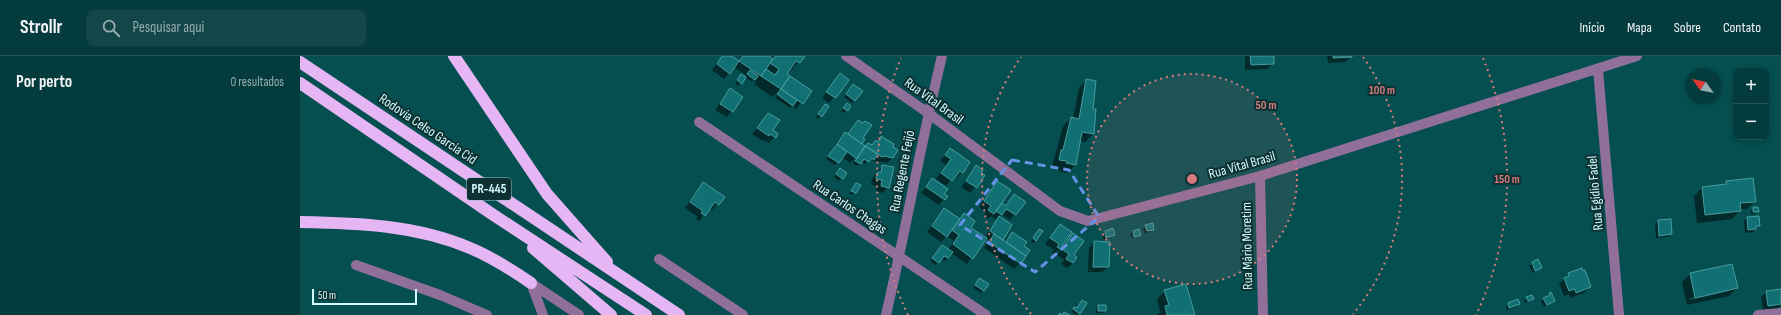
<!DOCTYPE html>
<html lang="pt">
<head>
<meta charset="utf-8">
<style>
	body { margin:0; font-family:"Sofia Sans Condensed",sans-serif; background:#124648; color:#f1f3f6 }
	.controls { position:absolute; right:12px; top:12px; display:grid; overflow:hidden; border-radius:8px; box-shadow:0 2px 6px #0003 }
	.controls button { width:36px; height:36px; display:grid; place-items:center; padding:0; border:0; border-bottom:1px solid #255557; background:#043b3d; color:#f1f3f6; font:20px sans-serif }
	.compass { position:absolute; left:1385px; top:12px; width:36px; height:36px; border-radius:50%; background:#043b3d; box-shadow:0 2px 6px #0003; rotate:303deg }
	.scale { position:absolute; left:12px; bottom:10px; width:105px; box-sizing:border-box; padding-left:4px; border:2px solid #d4fbfc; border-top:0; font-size:11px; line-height:14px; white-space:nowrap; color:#d4fbfc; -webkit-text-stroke:3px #0d3132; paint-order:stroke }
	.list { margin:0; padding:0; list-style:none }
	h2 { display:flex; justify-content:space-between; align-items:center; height:52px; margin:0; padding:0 16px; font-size:17px }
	h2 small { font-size:13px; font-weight:400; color:#97adb0 }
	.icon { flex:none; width:22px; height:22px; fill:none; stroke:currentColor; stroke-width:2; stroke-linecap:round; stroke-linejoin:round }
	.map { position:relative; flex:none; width:1481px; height:259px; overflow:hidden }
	header { display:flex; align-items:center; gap:24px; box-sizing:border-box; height:56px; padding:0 20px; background:#043b3d; border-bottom:1px solid #255557 }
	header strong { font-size:19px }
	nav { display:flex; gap:22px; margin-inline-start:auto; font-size:14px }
	.search { width:280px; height:36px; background:#124648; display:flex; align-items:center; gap:10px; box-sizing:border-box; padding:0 14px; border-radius:8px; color:#97adb0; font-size:15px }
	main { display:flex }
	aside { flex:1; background:#043b3d }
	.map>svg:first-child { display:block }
	.shadow { fill:#0007; fill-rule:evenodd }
	.building { fill:#117073; stroke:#489c9e }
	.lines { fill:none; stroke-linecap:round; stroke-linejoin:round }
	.minor { stroke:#906f9a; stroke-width:10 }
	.highway { stroke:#e5b6f3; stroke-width:12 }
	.marked { fill:none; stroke:#6693e6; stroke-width:3; stroke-dasharray:8 5; stroke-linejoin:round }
	.ring { fill:none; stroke:#d57c7d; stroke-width:2; stroke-dasharray:2 4 }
	.labels { text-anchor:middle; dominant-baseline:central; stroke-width:4; stroke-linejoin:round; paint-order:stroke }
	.shield { fill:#0d3132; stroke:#98bebf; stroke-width:1 }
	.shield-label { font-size:13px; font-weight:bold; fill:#d4fbfc }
	.street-label { font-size:14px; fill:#d4fbfc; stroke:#0d3132 }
	.centre { fill:#d57c7d; stroke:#0d3132; stroke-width:2 }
	.ring-label { font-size:12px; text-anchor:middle; font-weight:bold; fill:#d57c7d; stroke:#0d3132; stroke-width:4; stroke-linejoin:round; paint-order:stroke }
</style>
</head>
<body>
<header>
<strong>Strollr</strong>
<div class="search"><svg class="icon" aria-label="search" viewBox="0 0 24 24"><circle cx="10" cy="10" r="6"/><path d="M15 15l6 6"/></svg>Pesquisar aqui</div>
<nav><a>Início</a><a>Mapa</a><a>Sobre</a><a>Contato</a></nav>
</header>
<main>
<aside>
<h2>Por perto<small>0 resultados</small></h2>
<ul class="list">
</ul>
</aside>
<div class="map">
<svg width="1481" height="259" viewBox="0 0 1481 259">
	<rect width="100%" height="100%" fill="#054f51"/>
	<path class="shadow" d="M423,0H431L438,5L442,0H467L471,3L473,0H503L491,15L489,13L485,18L510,35L496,53L492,50L490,52L475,42L477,40L475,38L472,41L454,28L456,25L453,24L452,26L445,21L446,19L434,11L424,23L412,14Z
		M945,0H973V7L967,13L945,14Z
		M1027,0H1051V1L1045,6L1028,7Z
		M540,18L547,24L529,47L522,42Z
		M439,22L441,27L438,30L435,27Z
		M787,24L792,53L793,78L785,86L779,85L775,109L767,117L759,115V113L752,111L763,70L771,62L773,63L779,32Z
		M553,29L555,44L552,47L544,41Z
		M430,33L442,41L427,61L415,54Z
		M550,50L544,57L541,55L544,51Z
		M523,52L521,60L518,63L516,61Z
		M468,58L471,75L477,78L469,87L464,84L463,85L452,78Z
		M558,65L562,82L561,88L565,91L571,89L581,82L593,101L587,107L569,104L565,108L561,106L558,110L553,108L556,101L550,107L542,101L535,109L526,103L539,83L545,78L547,79Z
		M650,93L662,116L656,122L654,120L646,130L636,123L646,109L640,105Z
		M582,110L588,131L583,137L576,135L577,130L571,129L572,123Z
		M677,111L680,117L684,120L670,137L661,131Z
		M540,113L546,117L539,125L534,121Z
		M633,123L643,139L646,141L639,149L621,137Z
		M1426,126L1455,145L1447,153L1440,154L1432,163L1397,167L1394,140L1402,132L1423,129Z
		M404,127L423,141L412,154L409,152L399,165L396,163L398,161L385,152Z
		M697,127L701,147L705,150L715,139L724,146L710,164L701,158L698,161L711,170L701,184L704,186L712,177L723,190L729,194L720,207L714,213L684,192L689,184L686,182L667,208L651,197L645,205L641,202L635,209L630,205L639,193L648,194L654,185L647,180L641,186L627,176L644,153L684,182L697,164L691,160L688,163L683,160L686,157L679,151Z
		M556,128L559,129L552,139L549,138Z
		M1453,152L1457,155L1455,158H1451V155Z
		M1447,162L1459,169L1453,176L1445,177L1444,165Z
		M1358,165L1371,178L1368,181L1356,182L1355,168Z
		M760,169L764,187L773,179V207L767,212L761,208L764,204L757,199L763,191L754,198L752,197L754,194L745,188Z
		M846,170L853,173L851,176L844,177L843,173Z
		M833,175L839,179L832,183L830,178Z
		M805,176L814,179L811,182L804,184L802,179Z
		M737,177L736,184L733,187L731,186Z
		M794,186L808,211L802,216H788L789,192Z
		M1237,205L1241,212L1233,217L1229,210Z
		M1432,209L1437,232L1429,240L1387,249L1382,226L1390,218ZM1429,233V235L1390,244V242Z
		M1269,218L1290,231L1284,237L1270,242L1269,238L1264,240L1259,228Z
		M677,226L683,234L681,237L673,232Z
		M1481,234V249L1477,253L1463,255L1461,241L1467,236Z
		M865,235L894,259H857L860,256L857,243Z
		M1249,238L1254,245L1244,251L1241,245Z
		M1227,242H1232L1225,247L1224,244Z
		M1217,245L1219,248L1216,251L1207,254L1206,251L1208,248Z
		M799,250L805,255L802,257H796V252Z
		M775,252L779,257L777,259L771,256Z"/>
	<path class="building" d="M422,0H432L439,5L430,18L417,8Z
		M443,0H469L473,3L461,20L439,5Z
		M475,0H505L500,7L496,5L487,18L490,20L481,33L461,20L466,13L475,19L479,13L470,7Z
		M950,0H974V8L951,9Z
		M1033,0H1052V1L1033,2Z
		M450,14L458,20L455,24L447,18Z
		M540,17L549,24L536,42L526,36Z
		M441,18L446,21L442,28L437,24Z
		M490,20L512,35L503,48L481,33Z
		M786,23L796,25L793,53H796L794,78L782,76L776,109L766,107L767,105L759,104L761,94H763L771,61L779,63Z
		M553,28L563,35L555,45L546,38Z
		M430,32L443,41L433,56L420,48Z
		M481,33L497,44L493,50L477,38Z
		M547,47L551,50L548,55L543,52Z
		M525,48L529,50L522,61L518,58Z
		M468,57L480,64L473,74L478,78L476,82L470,78L469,80L457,72Z
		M558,64L563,67L565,65L572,69L563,82L565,83L562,88L548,78Z
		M545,76L565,90L557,103L537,88Z
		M581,80L594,88L593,91L598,94L593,102L584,100L582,101L565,90L568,87L572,89L575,85H579Z
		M537,88L547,96L539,107L528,100Z
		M565,90L578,98L574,104L572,102L569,106L564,103L561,108L555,105Z
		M650,92L670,106L663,117L660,115L652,125L641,117L651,103L645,99Z
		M582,109L594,111L589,132L581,130L582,124L576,123L578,116H581Z
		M676,109L683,114L681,117L685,119L677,132L666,125Z
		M540,112L547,117L543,123L536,118Z
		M632,122L648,133L644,138L648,140L645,144L626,131Z
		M1453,122L1456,146L1440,147L1441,155L1405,159L1402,131L1426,128V125Z
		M697,125L711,134L694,158L688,154L691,150L684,145Z
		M403,126L425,141L419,149L415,146L405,160L401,157L403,155L390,146Z
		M556,127L561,129L556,137L551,135Z
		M714,138L726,146L716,159L706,153L702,159L696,155L702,147L706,150Z
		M1453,151H1458L1459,156H1453Z
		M644,152L660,163L647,181L632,170Z
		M664,157L675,165L671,172L687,182L673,203L653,188L659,179L652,174Z
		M699,160L712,169L703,184L690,175Z
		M1459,160L1460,170H1456V173L1448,174L1447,161Z
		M1371,163L1372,178L1359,180L1358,164Z
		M853,167L854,174L847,175L845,169Z
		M760,168L772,176L760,193L757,191L759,188L750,182Z
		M813,172L815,179L806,182L805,175Z
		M739,173L743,175L736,185L733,182Z
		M839,173L841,179L834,181L833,175Z
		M712,176L727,186L724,190L730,194L726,200L706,186Z
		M773,177L784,185L774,199L777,201L773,207L766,203L769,198L762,193Z
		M694,178L726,200L721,208L689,186Z
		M794,185L810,186L809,211H793Z
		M642,189L653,196L648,202L644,200L639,207L632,202Z
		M1238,203L1242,212L1235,215L1232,206Z
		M1432,208L1438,232L1395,242L1390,217Z
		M1282,212L1283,215L1285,214L1291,231L1276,237L1275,233L1269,235L1264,222L1269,220L1268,217Z
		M679,222L689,228L684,235L675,229Z
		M886,228L895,259H867L865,250L869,249L864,234Z
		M1481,233V248L1468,250L1466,235Z
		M1251,236L1255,245L1247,249L1243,242L1250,239L1249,237Z
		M1232,239L1234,243L1228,245L1226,241Z
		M1218,243L1220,248L1209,252L1208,247Z
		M782,244L787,247L780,258L773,253L774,251L777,252Z
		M798,249H806V255H798Z
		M764,256L770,259H758L760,257L762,259Z"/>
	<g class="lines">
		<path class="minor" d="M546,0L628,57L760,155L788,165L960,120L1337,0
			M1298,13L1319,259
			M399,66L686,259
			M960,120L963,259
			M359,203L443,259
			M56,209L140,239L187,259
			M231,227L279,259
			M231,227L243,259
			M586,259C606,173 621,86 642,0
			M1458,259L1481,257"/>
		<path class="highway" d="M154,0L247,138L307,206
			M0,6L379,259
			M0,27L192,158L346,259
			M0,166C58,167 116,169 170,192C192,201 212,214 231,227
			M233,192L311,259"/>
	</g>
	<path class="marked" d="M712,104L769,114L799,161L735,216L660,169Z"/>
	<circle cx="892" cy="123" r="105" fill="#d57c7d" fill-opacity=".12"/>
	<g class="ring">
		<circle cx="892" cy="123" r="105"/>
		<path d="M731 258A210 210 0 0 1 721 1M1063 1A210 210 0 0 1 1053 258"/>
		<path d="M608 259A315 315 0 0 1 601 2M1183 2A315 315 0 0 1 1176 259"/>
	</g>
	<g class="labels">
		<rect class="shield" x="167" y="122" width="44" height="22" rx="3"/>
		<g class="shield-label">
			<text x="189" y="133">PR-445</text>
		</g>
		<g class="street-label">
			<text transform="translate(634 45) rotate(36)">Rua Vital Brasil</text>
			<text transform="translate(128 73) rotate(34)">Rodovia Celso Garcia Cid</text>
			<text transform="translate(942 109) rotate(-16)">Rua Vital Brasil</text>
			<text transform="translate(602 115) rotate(-79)">Rua Regente Feijó</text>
			<text transform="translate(1295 137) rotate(-95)">Rua Egídio Fadel</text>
			<text transform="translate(550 151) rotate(34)">Rua Carlos Chagas</text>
			<text transform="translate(947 190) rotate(-91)">Rua Mário Moretim</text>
		</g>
	</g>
	<circle cx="892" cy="123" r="6" class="centre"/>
	<g class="ring-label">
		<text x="1082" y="38">100 m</text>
		<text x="966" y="53">50 m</text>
		<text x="1207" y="127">150 m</text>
	</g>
</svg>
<div class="controls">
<button>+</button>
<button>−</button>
</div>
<svg class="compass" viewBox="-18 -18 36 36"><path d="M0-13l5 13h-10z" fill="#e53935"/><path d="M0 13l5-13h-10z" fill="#97adb0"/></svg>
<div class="scale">50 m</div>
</div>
</main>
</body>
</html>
